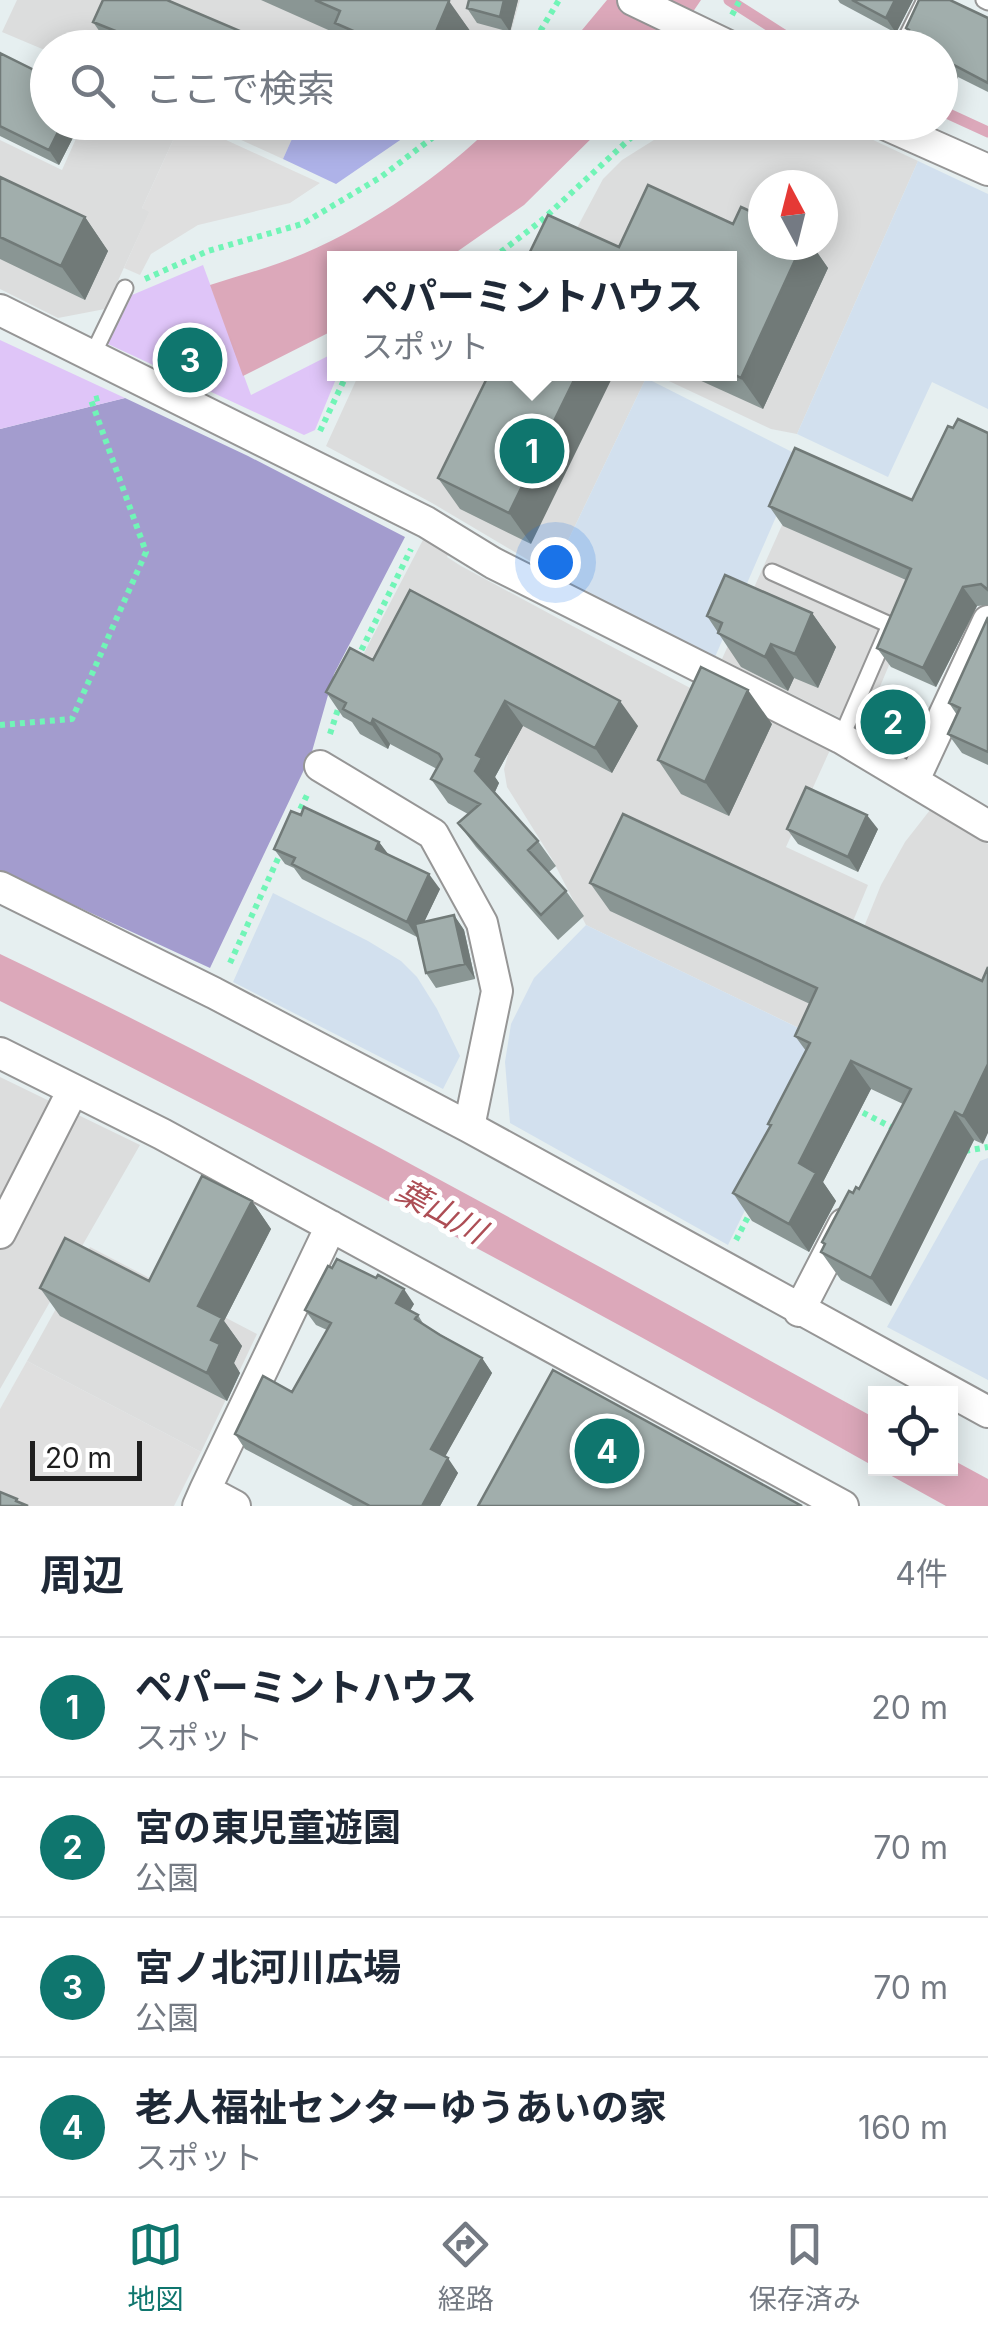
<!DOCTYPE html>
<html lang="ja">
<head>
<meta charset="utf-8">
<style>
	body { margin:0; font-family:Inter,"Noto Sans JP",sans-serif; background:#f2f2f3; color:#1f2937 }
	.controls { position:absolute; right:30px; bottom:30px; display:grid; overflow:hidden; border-radius:0px; box-shadow:0 5px 25px #0003 }
	.controls button { width:90px; height:90px; display:grid; place-items:center; padding:0; border:0; border-bottom:2px solid #e0e1e3; background:#fff; color:#1f2937; font:50px sans-serif }
	.compass { position:absolute; left:748px; top:170px; width:90px; height:90px; border-radius:50%; background:#fff; box-shadow:0 5px 25px #0003; rotate:353deg }
	.scale { position:absolute; left:30px; bottom:25px; width:112px; box-sizing:border-box; padding-left:10px; border:5px solid #1f1f1f; border-top:0; font-size:28px; line-height:35px; white-space:nowrap; color:#1f1f1f; -webkit-text-stroke:8px #fff; paint-order:stroke }
	.you { position:absolute; left:555px; top:562px; width:35px; height:35px; margin:-25px; border:8px solid #fff; border-radius:50%; background:#1a73e8; box-shadow:0 0 0 15px #1a73e833 }
	.badge { display:grid; place-items:center; width:65px; height:65px; border-radius:50%; background:#0f766e; color:#fff; font-size:32px; font-weight:700 }
	.pin { position:absolute; translate:-50% -50%; border:5px solid #fff; box-shadow:0 2px 10px #0006 }
	.popup { position:absolute; left:327px; top:251px; width:410px; height:130px; box-sizing:border-box; display:grid; place-content:center; border-radius:0px; background:#fff; filter:drop-shadow(0 2px 8px #0005); font-size:32px; white-space:nowrap; color:#747a83 }
	.popup b { font-size:38px; color:#1f2937 }
	.popup::after { content:''; position:absolute; left:50%; top:100%; margin-left:-20px; border:20px solid transparent; border-top-color:#fff }
	.list { margin:0; padding:0; list-style:none }
	h2 { display:flex; justify-content:space-between; align-items:center; height:130px; margin:0; padding:0 40px; font-size:42px }
	h2 small { font-size:32px; font-weight:400; color:#747a83 }
	.list li { display:grid; grid-template-columns:65px 1fr auto; gap:30px; align-items:center; box-sizing:border-box; height:140px; padding:0 40px; border-top:2px solid #e0e1e3 }
	.list b { display:block; font-size:38px; white-space:nowrap }
	.list p { margin:0; font-size:32px; white-space:nowrap; color:#747a83 }
	.list em { font-size:32px; font-style:normal; color:#747a83 }
	.icon { flex:none; width:55px; height:55px; fill:none; stroke:currentColor; stroke-width:2; stroke-linecap:round; stroke-linejoin:round }
	.map { position:relative; flex:none; width:988px; height:1506px; overflow:hidden }
	.search { position:absolute; background:#fff; box-shadow:0 5px 25px #0003; left:30px; right:30px; top:30px; height:110px; display:flex; align-items:center; gap:25px; box-sizing:border-box; padding:0 35px; border-radius:55px; color:#747a83; font-size:38px }
	.sheet { height:690px; background:#fff }
	nav { display:flex; justify-content:space-around; align-items:center; box-sizing:border-box; height:140px; border-top:2px solid #e0e1e3; background:#fff; font-size:28px; color:#747a83 }
	nav a { display:grid; justify-items:center; gap:5px }
	nav .on { color:#0f766e }
	.map>svg:first-child { display:block }
	.residential { fill:#dcdddd; fill-rule:evenodd }
	.farmland { fill:#d2e0ee }
	.grass { fill:#aeb2e8 }
	.forest { fill:#a39cce }
	.park { fill:#dfc5f8 }
	.parking { fill:#dfdfdf }
	.water { fill:#dca8ba }
	.lines { fill:none; stroke-linecap:round; stroke-linejoin:round }
	.stream { stroke:#dca8ba; stroke-width:11 }
	.service-casing { stroke:#969696; stroke-width:19 }
	.minor-casing { stroke:#969696; stroke-width:34 }
	.path { stroke:#71f5b7; stroke-width:6; stroke-dasharray:5 5; stroke-linecap:butt }
	.service { stroke:#fff; stroke-width:15 }
	.minor { stroke:#fff; stroke-width:30 }
	.wall { fill:#8a9694 }
	.shaded-wall { fill:#717a78 }
	.building { fill:#a1aeac; stroke:#717a78; stroke-width:2.5 }
	.labels { text-anchor:middle; dominant-baseline:central; stroke-width:10; stroke-linejoin:round; paint-order:stroke }
	.water-label { font-size:32px; font-style:italic; fill:#ad4e55; stroke:#fff }
</style>
</head>
<body>
<div class="map">
<svg width="988" height="1506" viewBox="0 0 988 1506">
	<rect width="100%" height="100%" fill="#e6eff0"/>
	<path class="residential" d="M17,0H520L508,42L502,47L48,48L47,51L2,32Z
		M83,123H181L142,208L150,211L105,309L58,318L0,289V140L62,170Z
		M204,123H299L283,159Z
		M681,123H837L918,161L797,434L771,429L654,374H730V258H561L603,179L622,160ZM763,185H823V245H763Z
		M359,374H631L646,378L552,574L432,503L326,446Z
		M812,458L953,514L862,729L722,659Z
		M425,536L451,549L447,557L461,566L565,622L694,690L725,695L830,750L786,847L868,885L807,1032L586,925L552,859L507,787L504,769L508,755L441,721L363,655Z
		M930,810L988,844V1083L831,1008L881,885L905,842Z
		M0,1077L140,1145L0,1389Z
		M90,1247L257,1334L201,1452L27,1361Z"/>
	<path class="farmland" d="M918,161L988,194V409L932,382L888,477L797,434Z
		M646,378L802,457L715,657L552,574Z
		M273,893L368,941L401,961L417,977L437,1009L460,1056L443,1089L233,982Z
		M586,925L815,1036L784,1130L728,1245L510,1123L505,1062L511,1024L534,978Z
		M988,1158V1380L887,1327L980,1161Z"/>
	<path class="grass" d="M299,123V122L425,123L336,184L283,159Z"/>
	<path class="forest" d="M125,398L248,456L405,537L334,674L311,755L210,968L0,871V429Z"/>
	<path class="park" d="M203,265L251,395L334,353V374H338L315,430L304,435L108,344L132,295Z
		M0,340L125,398L0,429Z
		M877,694L925,715L917,734L885,740L862,729Z"/>
	<path class="parking" d="M181,123H189L320,183L290,203L198,225L151,254L140,275L124,268L149,212L142,208Z
		M27,1361L201,1452L174,1506H16L0,1499V1409Z"/>
	<path class="water" d="M607,0H701L669,47L567,48Z
		M495,123H607L524,205L448,258H334V330L243,376L210,285C242,275 275,266 305,253C371,225 445,173 495,123Z
		M0,954C298,1096 585,1260 875,1418V1467C587,1305 296,1149 0,1001Z
		M951,1459L988,1479V1506H946L879,1469L950,1468Z"/>
	<g class="lines">
		<path class="stream" d="M729,0L804,48
			M940,110L988,132"/>
		<g class="service-casing">
			<path id="service" d="M984,0L988,2
				M901,48L925,0
				M92,356L125,288
				M772,572L890,625L841,738"/>
		</g>
		<g class="minor-casing">
			<path id="minor" d="M633,0L733,48
				M880,122L988,170
				M0,310L426,522L493,563L841,738L988,826
				M320,766L433,834L482,923L497,991L469,1127
				M914,780L988,621
				M0,887L214,993L469,1127L988,1412
				M0,1053L162,1134L843,1506
				M0,1233L73,1090
				M799,1311L844,1224
				M205,1490L331,1226
				M198,1506L205,1490L235,1506"/>
		</g>
		<path class="path" d="M732,15L740,0
			M530,48L559,0
			M493,258L541,221L648,122
			M145,279L208,251L302,224L381,177L453,122
			M320,431L347,374
			M357,659L411,549
			M0,725L72,719L146,552L91,400L102,397
			M330,734L340,703
			M296,818L308,793
			M230,963L281,852
			M854,1108L893,1128L892,1132
			M965,1151L988,1147
			M736,1240L751,1211"/>
		<use href="#service" class="service"/>
		<use href="#minor" class="minor"/>
	</g>
	<path class="wall" d="M261,0H447L473,35L468,48H352L344,37Z
		M518,0L510,32L477,23L467,8Z
		M838,0H913L896,33L840,3Z
		M988,18V92L958,77L951,91L940,86V48L908,43L905,38L908,32L906,28Z
		M93,22L280,48H111Z
		M0,52L48,122H81L59,165L0,136Z
		M253,122H296L291,134L266,124L265,128Z
		M0,177L85,217L108,251L85,300L0,259Z
		M812,245L828,268L763,409L686,374H730V258L619,247Z
		M489,374L531,544L460,509L438,478Z
		M953,428L988,433V605L977,606L936,687L891,667L877,648L906,580L783,526L769,506L912,500Z
		M812,613L836,647L818,688L794,678L788,691L741,667L707,616Z
		M988,617V765L962,753L948,734L957,715L949,703Z
		M373,660L638,726L612,773L523,726L495,777L499,783L495,792L538,841L556,866L549,872L566,891L584,916L558,940L476,847L458,823L468,814L448,803L431,779L437,769L390,744L388,749L360,734L352,722L343,717L326,692Z
		M772,724L729,816L681,794L658,760Z
		M301,815L379,842L389,855L440,889L424,922L454,915L464,930L475,979L436,988L426,973L417,937L302,879L294,868L285,864L274,849Z
		M787,829H878L858,872L798,844Z
		M590,883L982,981L983,1144L974,1140L891,1306L841,1280L821,1252L824,1246L822,1242L853,1193L859,1189L903,1104L871,1089L823,1182L836,1201L809,1252L752,1221L733,1193L770,1126L768,1124L806,1051L795,1036L810,1004L610,911Z
		M252,1201L271,1229L224,1321L242,1346L234,1363L240,1373L227,1401L60,1316L40,1288L149,1281Z
		M414,1304L410,1311L418,1315L424,1325L482,1358L492,1373L445,1456L458,1473L440,1506H353L245,1449L235,1434L292,1392L327,1330L316,1325L305,1310Z"/>
	<path class="shaded-wall" d="M504,0H518L510,32L500,17Z
		M895,0H913L896,33L886,18Z
		M449,1L473,35L468,48H429Z
		M948,62L958,77L951,91L941,76Z
		M63,122H81L59,165L49,150Z
		M283,122H296L291,134Z
		M85,217L108,251L85,300L61,266Z
		M802,245H812L828,268L763,409L741,378Z
		M577,374H614L531,544L509,513Z
		M963,587L977,606L936,687L923,668Z
		M812,613L836,647L818,688L795,654Z
		M771,644L794,678L788,691L765,657Z
		M748,690L772,724L729,816L705,782Z
		M505,701L523,726L495,777L499,783L493,796L475,771L476,755Z
		M620,701L638,726L612,773L595,748Z
		M373,719L390,744L388,749L371,724Z
		M867,815L878,829L858,872L848,857Z
		M379,842L390,857L376,849Z
		M429,874L440,889L417,937L407,922Z
		M454,915L464,930L475,979L465,964Z
		M851,1061L871,1089L823,1182L836,1201L809,1252L789,1224L799,1163Z
		M988,1064V1133L983,1144L963,1116Z
		M955,1112L974,1140L891,1306L871,1278Z
		M252,1201L271,1229L224,1321L242,1346L234,1363L240,1373L227,1401L207,1373L211,1340L198,1306Z
		M404,1289L414,1304L406,1317L396,1303Z
		M482,1358L492,1373L441,1464L431,1449Z
		M448,1458L458,1473L440,1506H422Z"/>
	<path class="building" d="M103,0H167L280,48H135L115,39L118,32L93,22Z
		M315,0H447L449,1L429,48H392L335,23L340,11Z
		M469,0H504L500,17L467,8Z
		M852,0H895L886,18Z
		M919,0H950L988,18V83L948,62L940,76V48H906L909,40L905,38L909,30L906,28Z
		M0,53L48,77V122H63L49,150L0,126Z
		M0,177L85,217L61,266L0,237Z
		M648,185L733,224L741,207L763,217V245H802L741,378L730,372V258H527L548,215L619,247Z
		M489,374H577L509,513L438,478Z
		M958,419L988,433V590L981,584L963,587L923,668L877,648L911,569L769,506L795,448L912,500L948,426L953,428Z
		M725,575L812,613L795,654L771,644L765,657L718,633L722,623L707,616Z
		M410,590L620,701L595,748L505,701L476,755L482,758L475,771L538,841L528,850L566,891L541,915L458,823L480,804L431,779L442,759L439,754L373,719L371,724L343,709L346,703L326,692L350,648L373,660Z
		M988,617V752L948,734L960,708L949,703Z
		M701,667L748,690L705,782L658,760Z
		M806,787L867,815L848,857L787,829Z
		M304,807L379,842L376,849L429,874L407,922L292,864L295,858L274,849L291,811L301,815Z
		M623,814L982,981L988,967V1064L963,1116L955,1112L871,1278L821,1252L825,1244L822,1242L849,1191L853,1193L856,1187L859,1189L911,1089L851,1061L799,1163L816,1173L789,1224L733,1193L771,1125L768,1124L810,1043L795,1036L817,988L590,883Z
		M454,915L465,964L426,973L415,924Z
		M202,1176L252,1201L198,1306L222,1318L211,1340L220,1344L207,1373L40,1288L65,1238L149,1281Z
		M337,1259L376,1278L378,1275L404,1289L396,1303L418,1315L415,1319L440,1335L482,1358L431,1449L448,1458L422,1506H370L235,1434L263,1376L292,1392L331,1323L305,1310L328,1266L332,1268Z
		M553,1370L802,1506H478Z
		M0,1492L17,1499L16,1501L28,1506H0Z"/>
	<g class="labels">
		<g class="water-label">
			<text transform="translate(441 1211) rotate(29)">葉山川</text>
		</g>
	</g>
</svg>
<div class="controls">
<button><svg class="icon" aria-label="locate" viewBox="0 0 24 24"><circle cx="12" cy="12" r="6"/><path d="M12 2v4M12 18v4M2 12h4M18 12h4"/></svg></button>
</div>
<svg class="compass" viewBox="-18 -18 36 36"><path d="M0-13l5 13h-10z" fill="#e53935"/><path d="M0 13l5-13h-10z" fill="#747a83"/></svg>
<div class="scale">20 m</div>
<div class="you"></div>
<div class="pin badge" style="left:532px;top:451px">1</div>
<div class="popup"><b>ペパーミントハウス</b>スポット</div>
<div class="pin badge" style="left:893px;top:722px">2</div>
<div class="pin badge" style="left:190px;top:360px">3</div>
<div class="pin badge" style="left:607px;top:1451px">4</div>
<div class="search"><svg class="icon" aria-label="search" viewBox="0 0 24 24"><circle cx="10" cy="10" r="6"/><path d="M15 15l6 6"/></svg>ここで検索</div>
</div>
<section class="sheet">
<h2>周辺<small>4件</small></h2>
<ul class="list">
<li><span class="badge">1</span><div><b>ペパーミントハウス</b><p>スポット</p></div><em>20 m</em></li>
<li><span class="badge">2</span><div><b>宮の東児童遊園</b><p>公園</p></div><em>70 m</em></li>
<li><span class="badge">3</span><div><b>宮ノ北河川広場</b><p>公園</p></div><em>70 m</em></li>
<li><span class="badge">4</span><div><b>老人福祉センターゆうあいの家</b><p>スポット</p></div><em>160 m</em></li>
</ul>
</section>
<nav>
<a class="on"><svg class="icon" aria-label="map" viewBox="0 0 24 24"><path d="M3 6l6-2 6 2 6-2v14l-6 2-6-2-6 2zM9 4v14M15 6v14"/></svg>地図</a>
<a><svg class="icon" aria-label="directions" viewBox="0 0 24 24"><path d="M12 3l9 9-9 9-9-9zM9 14v-3h6M13 9l2 2-2 2"/></svg>経路</a>
<a><svg class="icon" aria-label="saved" viewBox="0 0 24 24"><path d="M7 4h10v16l-5-4-5 4z"/></svg>保存済み</a>
</nav>
</body>
</html>
